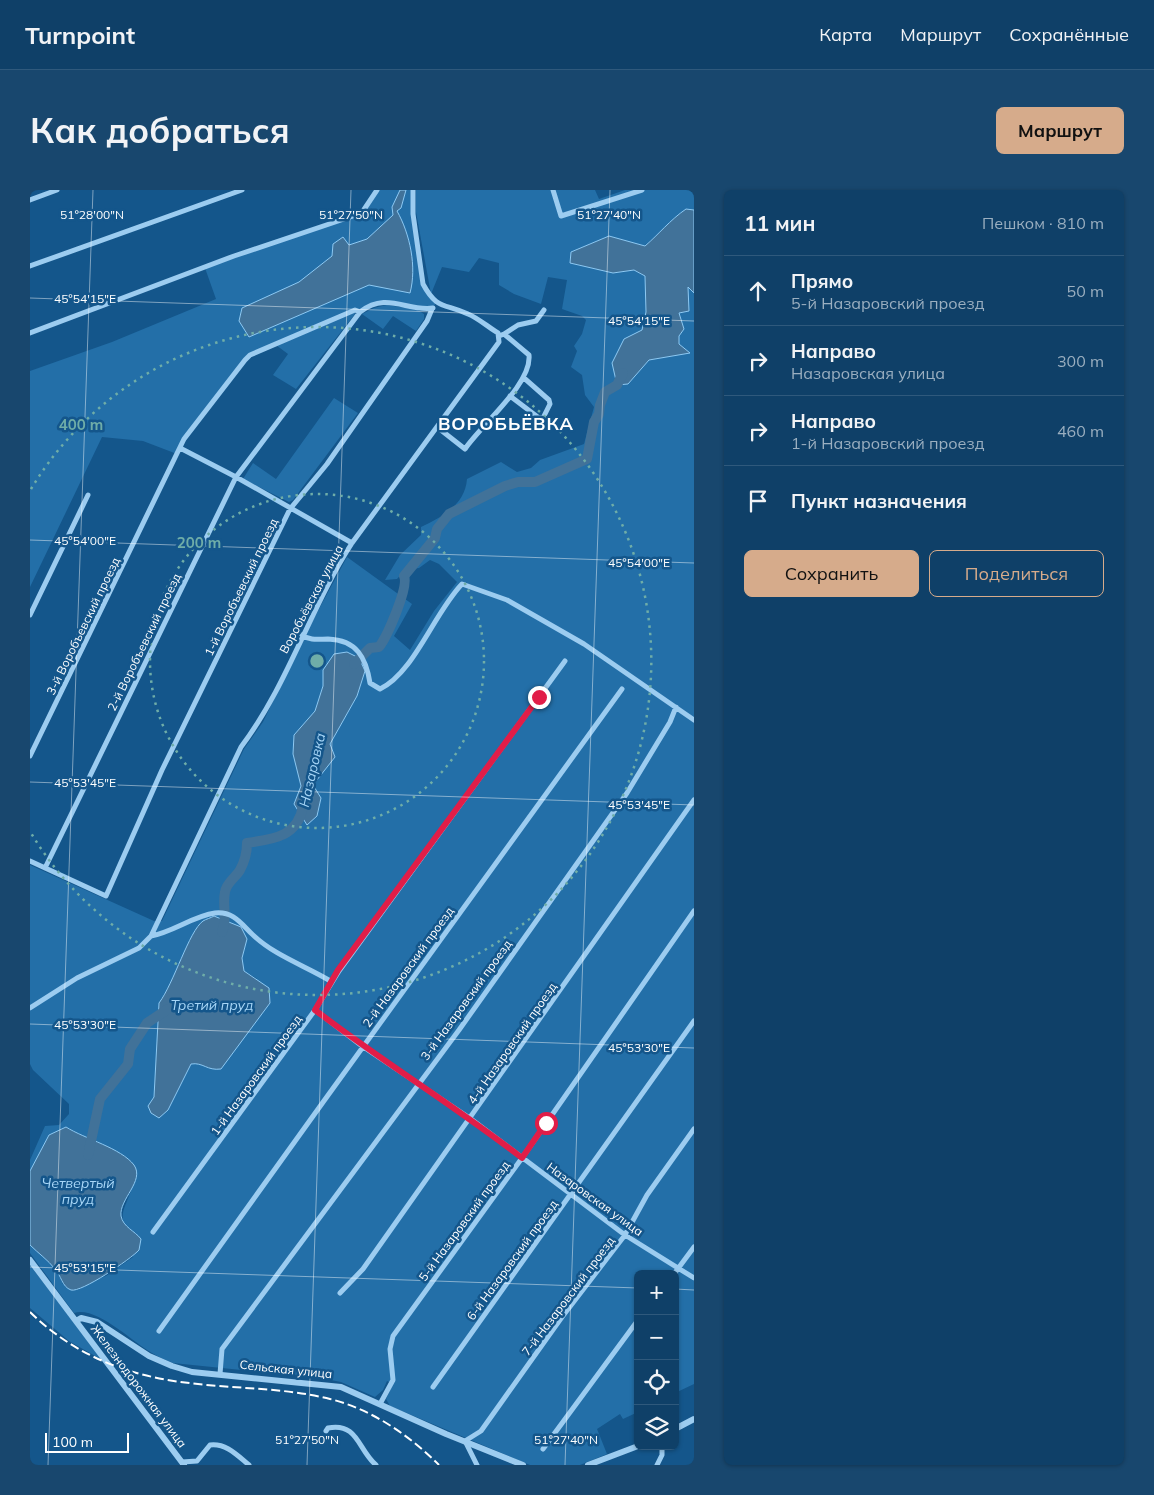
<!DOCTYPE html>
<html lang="ru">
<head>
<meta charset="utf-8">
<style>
	body { margin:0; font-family:Mulish,sans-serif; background:#18476e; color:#f1f3f6 }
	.controls { position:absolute; right:15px; bottom:15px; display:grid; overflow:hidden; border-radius:8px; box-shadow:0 1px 4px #0004 }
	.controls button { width:45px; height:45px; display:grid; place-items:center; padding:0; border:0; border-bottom:1px solid #2f597c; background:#0f4068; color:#f1f3f6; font:25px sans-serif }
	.scale { position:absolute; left:15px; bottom:12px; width:84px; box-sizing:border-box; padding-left:5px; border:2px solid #fff; border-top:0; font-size:14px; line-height:18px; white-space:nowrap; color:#fff; -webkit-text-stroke:4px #14568b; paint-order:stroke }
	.stop { position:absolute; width:15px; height:15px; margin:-11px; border:4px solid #e11d48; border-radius:50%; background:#fff }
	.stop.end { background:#e11d48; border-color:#fff; box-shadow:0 1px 5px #0008 }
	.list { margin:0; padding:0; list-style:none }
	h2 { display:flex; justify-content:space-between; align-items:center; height:65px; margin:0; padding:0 20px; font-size:21px }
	h2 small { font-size:16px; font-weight:400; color:#9bafc0 }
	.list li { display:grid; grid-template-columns:32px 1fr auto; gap:15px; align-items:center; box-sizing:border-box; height:70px; padding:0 20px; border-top:1px solid #2f597c }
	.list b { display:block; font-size:19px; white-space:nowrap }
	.list p { margin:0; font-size:16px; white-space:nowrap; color:#9bafc0 }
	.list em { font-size:16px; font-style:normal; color:#9bafc0 }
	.actions { display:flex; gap:10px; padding:15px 20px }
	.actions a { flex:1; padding:11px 0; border:1px solid #d6ab8b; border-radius:8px; text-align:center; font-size:18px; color:#d6ab8b }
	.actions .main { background:#d6ab8b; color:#111 }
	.icon { flex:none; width:28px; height:28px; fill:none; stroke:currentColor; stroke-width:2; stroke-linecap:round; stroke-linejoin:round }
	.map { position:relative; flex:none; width:664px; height:1275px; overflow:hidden; border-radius:8px }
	header { display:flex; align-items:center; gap:30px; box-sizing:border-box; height:70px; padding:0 25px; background:#0f4068; border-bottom:1px solid #2f597c }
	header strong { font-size:24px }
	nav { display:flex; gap:28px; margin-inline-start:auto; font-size:18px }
	.intro { display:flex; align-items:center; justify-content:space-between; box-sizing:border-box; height:120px; padding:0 30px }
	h1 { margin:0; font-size:35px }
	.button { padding:12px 22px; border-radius:8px; background:#d6ab8b; color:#111; font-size:18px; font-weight:700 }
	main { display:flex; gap:30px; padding:0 30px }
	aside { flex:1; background:#0f4068; border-radius:8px; box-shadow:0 1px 4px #0004 }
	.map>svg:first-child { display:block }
	.green { fill:#236fa8; fill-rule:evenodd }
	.water { fill:#417299; stroke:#8dc9f3 }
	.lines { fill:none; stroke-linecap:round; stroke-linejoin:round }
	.river { stroke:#417299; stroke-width:10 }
	.minor { stroke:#9cccf0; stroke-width:5 }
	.tertiary { stroke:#9cccf0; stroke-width:6 }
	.rail { stroke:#fff; stroke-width:2; stroke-dasharray:9 4; stroke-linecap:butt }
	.route { stroke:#e11d48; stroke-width:6 }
	.ticks { fill:none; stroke:#fff; stroke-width:1; stroke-opacity:0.45 }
	.ring { fill:none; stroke:#6fada8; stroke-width:2.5; stroke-dasharray:2.5 5 }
	.labels { text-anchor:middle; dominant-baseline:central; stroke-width:5; stroke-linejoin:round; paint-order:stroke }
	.street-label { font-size:12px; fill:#fff; stroke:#14568b }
	.water-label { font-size:14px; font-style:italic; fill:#a7d6f7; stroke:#14568b }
	.district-label { font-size:18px; font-weight:bold; letter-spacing:1px; fill:#fff; stroke:#14568b }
	.ticks-label { font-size:12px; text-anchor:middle; fill:#fff; stroke:#14568b; stroke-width:5; stroke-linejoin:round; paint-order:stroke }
	.centre { fill:#6fada8; stroke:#14568b; stroke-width:2.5 }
	.ring-label { font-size:15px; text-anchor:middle; font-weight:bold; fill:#6fada8; stroke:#14568b; stroke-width:5; stroke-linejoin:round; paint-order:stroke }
</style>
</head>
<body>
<header>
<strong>Turnpoint</strong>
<nav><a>Карта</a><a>Маршрут</a><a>Сохранённые</a></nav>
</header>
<div class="intro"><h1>Как добраться</h1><a class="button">Маршрут</a></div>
<main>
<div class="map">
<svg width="664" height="1275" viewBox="0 0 664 1275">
	<rect width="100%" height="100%" fill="#14568b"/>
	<path class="green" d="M347,0H383L393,94L406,113L402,119L355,112L330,122L325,120V124L266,199L243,185L258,164L246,155L220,165L154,249L147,264L113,251L72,247L0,397V181L82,152L186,109L175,78L312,30L329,27Z
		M386,0H565L569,9L595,0H664V20L656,19C640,30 629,44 614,56L579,46L541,62L540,73L583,83L604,80L615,86L616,122L612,141L594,149L598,194L619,170L659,163L649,154V146L654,139L649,122L658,96L664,103V1194L645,1203V1084H608V1222L593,1229L590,1224L567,1239L577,1264L550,1275H500L360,1216L356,1209L363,1194L357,1191L353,1200L345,1207L311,1192L291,1188L143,1173C136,1170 128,1167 122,1163C102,1152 67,1116 44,1123L0,1063V1055L25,1078L33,1094L48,1100L63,1090L76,1086L103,1067L107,1044C83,1030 95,1020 101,1000C103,992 98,977 96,968L36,937L20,945L0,981V970L15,936L29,935L39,924V914L3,880L0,874V675L124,731H132L214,559L233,532L276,443L317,367L382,414L364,446L380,460L404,421L427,392L409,374L400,370L389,378L375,380L367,389L355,390L370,365L391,345V337C412,327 435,315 437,289L471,272L487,282L501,278L510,270L554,254L564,217L555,205L552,185L541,177L547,161L544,156L552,144L556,130L552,126L532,119L537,90L518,87L511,114L484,104L469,95V73L449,68L439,82L412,77L401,104L386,22ZM293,480L335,482L327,506L300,554L305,567L264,614L271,596L263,564L264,545L285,521L293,496ZM217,749L212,768L214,781L226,788L240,813L228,829L175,876L167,873L161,874L138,920L118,916L124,907L129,813L148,781Z
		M356,115L386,119L394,124V129L386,141L363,126L353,139L332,124L344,118Z
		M304,208L328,223L263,310L259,312L213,289L223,273L246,289Z
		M0,1075L72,1170L39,1151L0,1118Z"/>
	<path class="water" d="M370,0H376L371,18L367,21C380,44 387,77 380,103L339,95L219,147L209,131L212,118L269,92L302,66L303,54L313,47L319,55L337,49L363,25L362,17Z
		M656,19L664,20V103L658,97L659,121L649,123L654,139L649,146V154L660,163L619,170L598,194L587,195L582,173L594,149L612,140L616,122L615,86L604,80L583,83L540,73L541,62L579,46L615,56C629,44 640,30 656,19Z
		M317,462L329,468L335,481L327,506L300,554L305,567L283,595L291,608L287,626L277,635L264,614L271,596L263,564L264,545L285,521L293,496V480L304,464Z
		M184,726L211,737L217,749L212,768L214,781L239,798L240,813L191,879C177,881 173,872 161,874L138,920L129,928L121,923L118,916L124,907L129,813C144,793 159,741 173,731C176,729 181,728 184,726Z
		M36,937C55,949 91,958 104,975C115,991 89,1009 91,1026C93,1037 105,1041 111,1049L109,1060C101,1069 51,1103 41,1100C32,1097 31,1085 25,1079C18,1070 8,1063 0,1055V981L19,945Z"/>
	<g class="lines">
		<path class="river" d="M324,474L340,458L349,457C357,447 379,397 374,386L405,348L407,339L419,324L475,296L488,292H505L557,269L564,232L569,224L570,215L575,202L587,195L593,183
			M192,742C198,726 192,717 195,702C196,693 206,687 210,680C215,671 217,662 217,653C243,649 268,647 273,616
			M58,965L70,909L98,874L100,859L117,833L138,819"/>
		<path class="minor" d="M523,0L531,26L612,0
			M0,10L27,0
			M0,76L212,0
			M0,143L204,66L323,26L329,27L347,0
			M474,144L488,135L506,131L514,120
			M480,206L509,228H513L520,214L519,210L494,188
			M407,237L435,259C451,235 502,194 499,165L474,144L469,146
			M150,258L206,287L322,353
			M0,425L58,305
			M272,445C280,451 289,449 298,449C327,450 336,468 340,493L350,499C384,483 404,423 432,394L477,410L554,454L664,530
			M0,566L154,249L215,170L220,165L325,120L330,122C357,101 377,122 403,118
			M0,671L76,706L132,580L260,319L297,274L397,131L402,119
			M15,678L206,287L330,122
			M121,746C143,742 163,726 185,723C204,721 212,735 223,745C245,766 276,776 302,792
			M0,818L47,788L109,758L121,746L211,557C258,495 280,418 322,353L469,152L468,143C458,137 448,128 438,124C414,113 407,120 393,94L383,24V0
			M285,820L332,856L441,929L595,1045L664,1088
			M123,1042L285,820L309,781L535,471
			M644,1084L664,1057
			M310,1103L333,1079L664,610
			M129,1141C282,926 437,713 592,499
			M190,1184L192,1159L429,840L597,603L640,532L646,517
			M403,1197L664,831
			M350,1214L363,1190L360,1159L363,1146L492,968L664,721
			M296,1241L298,1238C328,1232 328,1260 346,1275
			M513,1259L608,1130
			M152,1272L167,1271L180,1255C196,1253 207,1265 219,1275
			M447,1275L435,1251L451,1241L532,1127L595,1045L617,1005L664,939
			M627,1275L632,1265V1256"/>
		<path class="tertiary" d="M0,1070L154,1275
			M46,1131L51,1128L67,1132L119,1166L142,1176L162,1182L311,1197L416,1244L493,1275
			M645,1239L664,1229
			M558,1275L608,1256"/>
		<path class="rail" d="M0,1122C47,1168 104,1188 168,1194C212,1199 256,1198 300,1209C341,1219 379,1245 409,1275"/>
	</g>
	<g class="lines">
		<path class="route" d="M509,507L308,780L285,820C353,872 425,916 492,968L516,933"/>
	</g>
	<path class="ticks" d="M0,108L664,131M0,350L664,373M0,592L664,615M0,834L664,858M0,1077L608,1098M645,1099L664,1100M18,1275L63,0M277,1275L321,0M535,1275L580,0"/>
	<g class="ring">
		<circle cx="287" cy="471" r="167"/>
		<path d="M1 299A334 334 0 1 1 1 643"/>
	</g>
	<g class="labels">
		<g class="street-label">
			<text transform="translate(211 397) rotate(-64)">1-й Воробъевский проезд</text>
			<text transform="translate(281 409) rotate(-62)">Воробьёвская улица</text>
			<text transform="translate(53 436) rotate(-64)">3-й Воробъевский проезд</text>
			<text transform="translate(114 452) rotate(-64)">2-й Воробъевский проезд</text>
			<text transform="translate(378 777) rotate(-54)">2-й Назаровский проезд</text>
			<text transform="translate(436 810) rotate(-54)">3-й Назаровский проезд</text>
			<text transform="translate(482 853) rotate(-55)">4-й Назаровский проезд</text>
			<text transform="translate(226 885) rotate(-54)">1-й Назаровский проезд</text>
			<text transform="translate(565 1009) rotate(36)">Назаровская улица</text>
			<text transform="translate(434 1031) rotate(-54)">5-й Назаровский проезд</text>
			<text transform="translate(482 1070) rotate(-54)">6-й Назаровский проезд</text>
			<text transform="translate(538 1106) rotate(-53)">7-й Назаровский проезд</text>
			<text transform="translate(256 1179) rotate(6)">Сельская улица</text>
			<text transform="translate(109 1196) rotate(53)">Железнодорожная улица</text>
		</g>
		<g class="water-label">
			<text transform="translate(282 580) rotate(-77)">Назаровка</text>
			<text x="182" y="815">Третий пруд</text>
			<text x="48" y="993">Четвертый<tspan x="48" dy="16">пруд</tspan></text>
		</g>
		<g class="district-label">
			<text x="476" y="233">ВОРОБЬЁВКА</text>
		</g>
	</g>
	<g class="ticks-label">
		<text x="62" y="29">51°28'00"N</text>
		<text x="321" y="29">51°27'50"N</text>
		<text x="579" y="29">51°27'40"N</text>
		<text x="55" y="113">45°54'15"E</text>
		<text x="609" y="135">45°54'15"E</text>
		<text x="55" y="355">45°54'00"E</text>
		<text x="609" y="377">45°54'00"E</text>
		<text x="55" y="597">45°53'45"E</text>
		<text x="609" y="619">45°53'45"E</text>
		<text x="55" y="839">45°53'30"E</text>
		<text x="609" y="862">45°53'30"E</text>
		<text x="55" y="1082">45°53'15"E</text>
		<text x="277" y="1254">51°27'50"N</text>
		<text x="536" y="1254">51°27'40"N</text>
	</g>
	<circle cx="287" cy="471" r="8" class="centre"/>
	<g class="ring-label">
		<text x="51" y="240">400 m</text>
		<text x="169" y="358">200 m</text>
	</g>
</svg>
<div class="controls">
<button>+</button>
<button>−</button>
<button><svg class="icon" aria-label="locate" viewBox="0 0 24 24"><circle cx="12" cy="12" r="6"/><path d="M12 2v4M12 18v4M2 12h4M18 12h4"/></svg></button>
<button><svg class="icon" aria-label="layers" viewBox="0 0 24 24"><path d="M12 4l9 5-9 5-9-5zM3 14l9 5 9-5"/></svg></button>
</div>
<div class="scale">100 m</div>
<div class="stop" style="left:516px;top:933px"></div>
<div class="stop end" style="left:509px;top:507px"></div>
</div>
<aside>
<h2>11 мин<small>Пешком · 810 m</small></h2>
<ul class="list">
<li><svg class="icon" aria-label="ahead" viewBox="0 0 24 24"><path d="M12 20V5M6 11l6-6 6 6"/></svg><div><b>Прямо</b><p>5-й Назаровский проезд</p></div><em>50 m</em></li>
<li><svg class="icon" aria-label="right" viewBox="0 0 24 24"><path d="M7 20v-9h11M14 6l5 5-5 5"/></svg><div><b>Направо</b><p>Назаровская улица</p></div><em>300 m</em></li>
<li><svg class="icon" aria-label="right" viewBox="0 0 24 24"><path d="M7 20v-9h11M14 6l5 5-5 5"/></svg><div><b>Направо</b><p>1-й Назаровский проезд</p></div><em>460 m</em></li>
<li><svg class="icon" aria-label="arrive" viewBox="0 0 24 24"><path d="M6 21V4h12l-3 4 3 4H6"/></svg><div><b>Пункт назначения</b></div></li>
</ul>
<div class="actions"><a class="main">Сохранить</a><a>Поделиться</a></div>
</aside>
</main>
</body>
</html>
